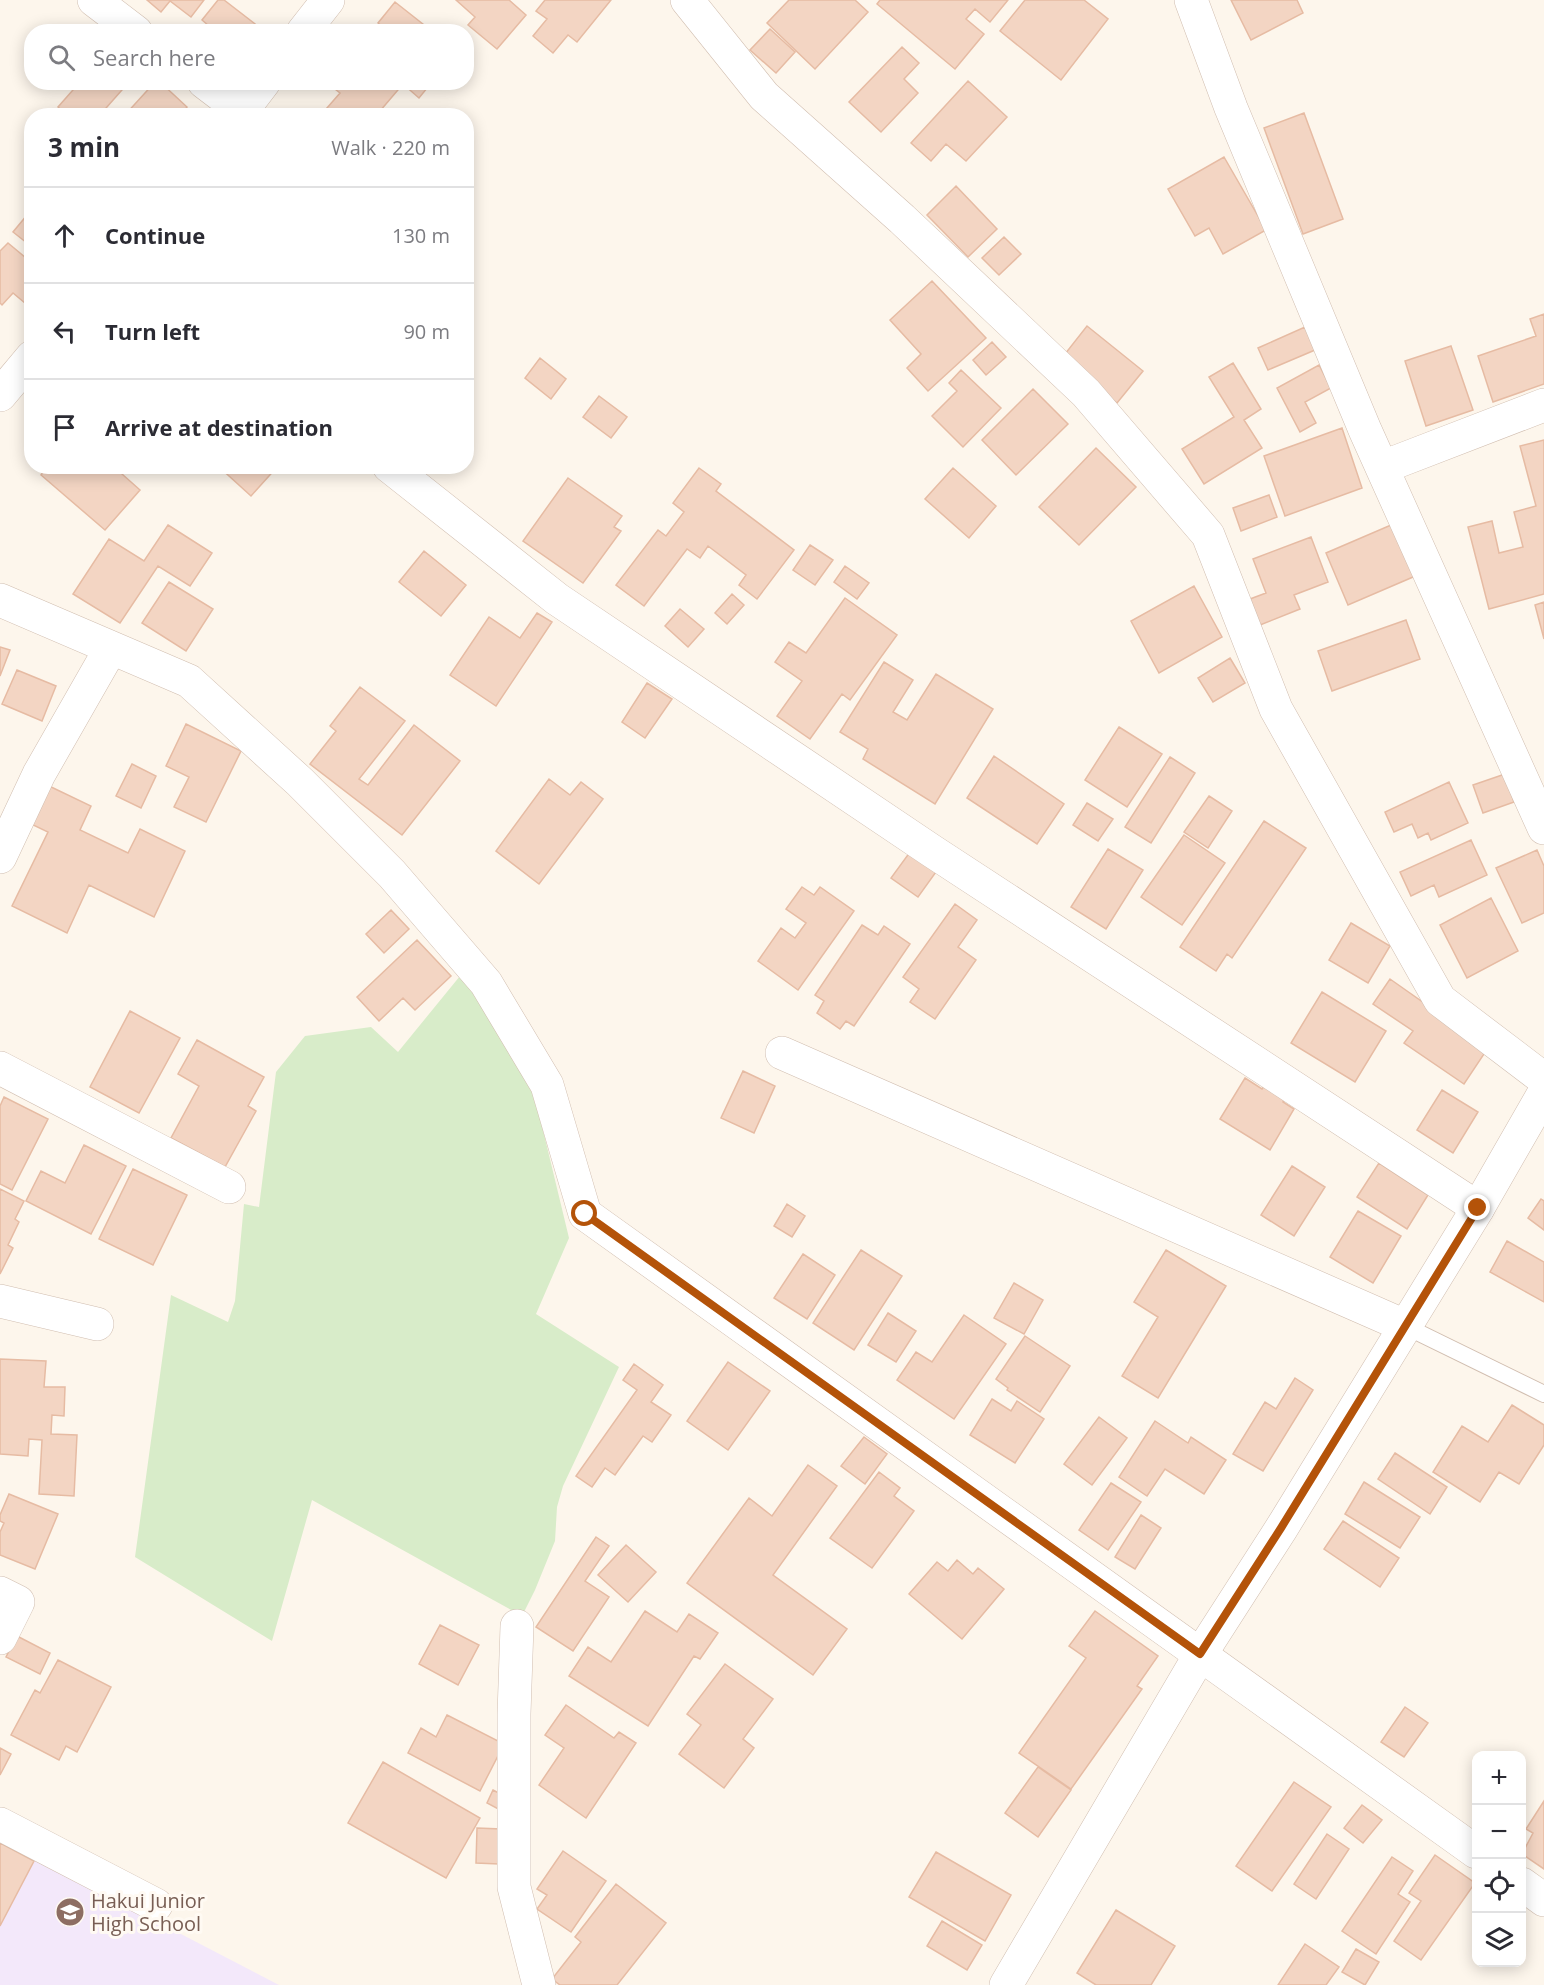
<!DOCTYPE html>
<html lang="en">
<head>
<meta charset="utf-8">
<style>
	body { margin:0; font-family:"Open Sans",sans-serif; background:#f2f2f3; color:#2b2b33 }
	.controls { position:absolute; right:18px; bottom:18px; display:grid; overflow:hidden; border-radius:12px; box-shadow:0 3px 15px #0003 }
	.controls button { width:54px; height:54px; display:grid; place-items:center; padding:0; border:0; border-bottom:2px solid #e1e1e2; background:#fff; color:#2b2b33; font:30px sans-serif }
	.stop { position:absolute; width:18px; height:18px; margin:-14px; border:4px solid #b45309; border-radius:50%; background:#fff }
	.stop.end { background:#b45309; border-color:#fff; box-shadow:0 2px 6px #0008 }
	.list { margin:0; padding:0; list-style:none }
	h2 { display:flex; justify-content:space-between; align-items:center; height:78px; margin:0; padding:0 24px; font-size:26px }
	h2 small { font-size:20px; font-weight:400; color:#7c7c81 }
	.list li { display:grid; grid-template-columns:39px 1fr auto; gap:18px; align-items:center; box-sizing:border-box; height:96px; padding:0 24px; border-top:2px solid #e1e1e2 }
	.list b { display:block; font-size:22px; white-space:nowrap }
	.list em { font-size:20px; font-style:normal; color:#7c7c81 }
	.icon { flex:none; width:33px; height:33px; fill:none; stroke:currentColor; stroke-width:2; stroke-linecap:round; stroke-linejoin:round }
	.map { position:relative; flex:none; width:1544px; height:1985px; overflow:hidden }
	.search { position:absolute; background:#fff; box-shadow:0 3px 15px #0003; left:24px; top:24px; width:450px; height:66px; display:flex; align-items:center; gap:15px; box-sizing:border-box; padding:0 21px; border-radius:24px; color:#7c7c81; font-size:22px }
	.panel { position:absolute; background:#fff; box-shadow:0 3px 15px #0003; left:24px; top:108px; width:450px; height:366px; border-radius:24px }
	.map>svg:first-child { display:block }
	.education { fill:#f3e8fa }
	.green { fill:#d8ecc9 }
	.building { fill:#f3d5c3; stroke:#e6bba3; stroke-width:1.5 }
	.lines { fill:none; stroke-linecap:round; stroke-linejoin:round }
	.service-casing { stroke:#d1beb0; stroke-width:18 }
	.minor-casing { stroke:#d1beb0; stroke-width:34 }
	.tertiary-casing { stroke:#d1beb0; stroke-width:34 }
	.service { stroke:#fff; stroke-width:16 }
	.minor { stroke:#fff; stroke-width:33 }
	.tertiary { stroke:#fff; stroke-width:33 }
	.route { stroke:#b45309; stroke-width:8 }
	.labels { text-anchor:middle; dominant-baseline:central; stroke-width:6; stroke-linejoin:round; paint-order:stroke }
	.education-label { font-size:20px; fill:#785e54; stroke:#fffaf3; text-anchor:start }
</style>
</head>
<body>
<div class="map">
<svg width="1544" height="1985" viewBox="0 0 1544 1985">
	<rect width="100%" height="100%" fill="#fdf6ec"/>
	<path class="education" d="M0,1840L279,1985H0Z"/>
	<path class="green" d="M460,976L496,1022L535,1097L569,1238L536,1314L619,1367L563,1486L557,1507L555,1541L535,1590L522,1616L312,1500L272,1641L135,1557L171,1295L228,1322L235,1301L244,1204L259,1207L276,1072L305,1036L371,1027L398,1052Z"/>
	<path class="building" d="M147,0H204L191,17L170,1L161,12Z
		M218,0H224L263,30L216,32L202,20Z
		M456,0H509L526,15L497,49L468,25L475,17Z
		M545,0H611L577,42L568,35L553,53L533,36L547,19L536,11Z
		M789,0H855L868,12L815,69L767,23Z
		M880,0H1008L990,22L975,9L966,19L984,34L955,69L877,4Z
		M1025,0H1084L1108,19L1061,80L1000,31Z
		M1231,0H1297L1303,13L1251,40Z
		M395,2L433,32H389L378,23Z
		M770,29L795,52L776,73L750,50Z
		M902,47L919,63L904,79L918,93L881,132L849,102Z
		M968,81L1007,117L966,161L946,144L931,161L911,143Z
		M80,82H129L99,116H68L58,107Z
		M155,82H160L187,107L180,116H124Z
		M332,82H432L419,98L403,84L380,111L385,116L333,114L320,116L340,93L330,85Z
		M1304,113L1343,219L1303,234L1264,128Z
		M1224,157L1266,230L1223,254L1209,228L1195,236L1168,189Z
		M956,186L997,229L968,257L927,215Z
		M32,209V247L13,232Z
		M1004,237L1021,254L999,275L982,258Z
		M8,243L32,263V309L13,293L2,305L0,303V251Z
		M932,281L986,338L928,391L907,368L921,354L890,320Z
		M1544,314V384L1493,402L1478,356L1536,336L1530,319Z
		M1087,326L1143,371L1117,403L1061,359Z
		M1305,327L1315,350L1268,370L1258,348Z
		M992,342L1006,357L986,375L973,360Z
		M1451,346L1473,410L1426,426L1405,361Z
		M540,358L566,379L551,399L525,378Z
		M1233,363L1261,409L1244,420L1262,448L1204,484L1182,449L1234,417L1209,377Z
		M1319,365L1331,388L1305,402L1316,423L1300,432L1277,388Z
		M961,370L1001,408L963,447L932,416L957,391L949,383Z
		M1033,389L1068,424L1016,475L982,440Z
		M599,396L627,417L611,438L583,417Z
		M1342,428L1362,488L1285,516L1264,456Z
		M1544,440V594L1489,609L1468,527L1492,521L1499,553L1523,547L1514,512L1536,506L1520,446Z
		M1096,448L1136,487L1079,545L1039,507Z
		M48,466H113L140,490L105,530L41,475Z
		M218,466H278L251,496Z
		M699,468L721,484L716,491L794,550L757,599L739,585L746,575L708,546L700,558L687,549L644,606L616,585L658,530L666,536L684,512L673,503Z
		M953,468L996,506L969,538L925,499Z
		M568,478L622,516L614,527L621,531L583,583L523,541Z
		M1269,495L1277,517L1241,531L1233,508Z
		M1398,522L1420,574L1348,605L1326,553Z
		M168,525L212,553L190,586L158,566L120,623L73,594L109,539L144,561Z
		M1311,537L1328,582L1294,595L1300,609L1260,625L1250,599L1266,593L1253,559Z
		M810,545L833,560L815,585L793,570Z
		M424,551L466,585L441,616L399,582Z
		M845,566L869,583L857,599L834,582Z
		M169,582L213,609L186,651L142,623Z
		M1194,586L1222,637L1159,673L1131,621Z
		M732,594L744,605L727,624L715,613Z
		M845,598L897,635L850,700L842,694L810,739L777,716L802,681L775,662L789,642L806,653Z
		M1544,602V639L1535,605Z
		M680,609L704,629L688,647L665,626Z
		M537,613L552,622L496,706L450,675L489,617L520,638Z
		M1406,620L1420,659L1332,691L1318,651Z
		M0,647L10,650L0,676Z
		M1230,658L1245,683L1213,702L1198,678Z
		M884,662L913,680L893,712L907,720L936,674L993,709L935,804L863,759L868,749L840,732Z
		M17,670L56,686L42,721L2,704Z
		M647,683L672,699L645,738L622,722Z
		M360,687L405,721L359,779L368,785L414,725L460,761L402,835L310,764L336,731L330,726Z
		M186,724L241,751L206,822L174,807L189,777L166,766Z
		M1119,727L1162,754L1127,807L1085,780Z
		M994,756L1064,804L1037,844L967,798Z
		M1170,757L1195,773L1151,843L1125,827Z
		M132,764L156,776L141,808L116,796Z
		M1505,774L1514,802L1483,813L1473,785Z
		M549,779L570,795L581,782L603,799L539,884L496,851Z
		M1449,782L1468,823L1431,840L1428,833L1418,838L1412,824L1394,832L1385,812Z
		M47,785L91,806L80,830L128,853L140,829L185,851L154,917L89,885L67,933L12,906L48,832L29,823Z
		M1209,796L1232,811L1208,848L1184,832Z
		M1087,803L1113,819L1098,841L1073,825Z
		M1264,821L1306,848L1232,958L1227,954L1216,971L1180,947Z
		M1184,835L1225,863L1182,925L1141,897Z
		M1471,840L1487,875L1439,897L1434,885L1411,896L1400,872Z
		M1108,849L1143,870L1106,929L1071,907Z
		M1537,850L1544,866V913L1522,923L1496,868Z
		M910,852L936,872L918,897L891,878Z
		M802,887L814,895L820,887L854,911L798,990L758,961L781,928L795,938L806,923L786,909Z
		M1491,898L1518,951L1467,978L1440,925Z
		M955,904L977,920L958,947L976,960L935,1019L910,1002L919,989L903,977Z
		M391,910L409,929L384,953L366,934Z
		M1351,923L1390,946L1368,983L1329,960Z
		M862,925L878,935L884,926L910,944L854,1026L846,1021L840,1029L817,1013L824,1001L815,995Z
		M417,940L451,976L415,1010L403,998L379,1021L357,997Z
		M1390,979L1488,1048L1464,1084L1404,1043L1413,1031L1373,1004Z
		M1322,992L1386,1031L1355,1082L1291,1043Z
		M130,1011L180,1038L139,1113L90,1087Z
		M197,1040L264,1077L248,1106L256,1111L225,1167L171,1138L199,1086L178,1074Z
		M743,1071L775,1086L754,1133L721,1118Z
		M1245,1078L1262,1089L1265,1085L1285,1098L1283,1102L1294,1109L1270,1150L1220,1119Z
		M1442,1090L1478,1112L1453,1153L1417,1130Z
		M4,1097L48,1119L12,1190L0,1184V1106Z
		M84,1145L126,1166L91,1234L26,1201L41,1171L65,1183Z
		M1379,1163L1428,1195L1407,1229L1357,1197Z
		M1292,1166L1325,1187L1294,1236L1261,1215Z
		M133,1169L187,1195L153,1265L99,1239Z
		M0,1189L24,1201L15,1219L19,1222L8,1245L13,1248L0,1274Z
		M1541,1199L1544,1201V1230L1528,1218Z
		M787,1204L805,1216L792,1237L774,1226Z
		M1358,1211L1401,1236L1373,1283L1330,1257Z
		M1507,1241L1544,1262V1302L1490,1272Z
		M861,1250L902,1276L854,1350L813,1323Z
		M1166,1250L1226,1286L1158,1398L1122,1376L1158,1317L1134,1302Z
		M803,1254L835,1275L807,1319L774,1298Z
		M1014,1283L1043,1300L1024,1334L994,1318Z
		M888,1313L916,1331L896,1362L868,1345Z
		M964,1315L1006,1344L954,1419L897,1380L916,1352L932,1362Z
		M1025,1336L1070,1366L1040,1412L1007,1390L1008,1388L996,1379Z
		M0,1359L46,1361L44,1387H65L64,1416L52,1415L51,1434L77,1435L74,1496L39,1494L42,1440L29,1439L28,1456L0,1454Z
		M728,1362L770,1391L728,1450L687,1421Z
		M634,1364L663,1385L651,1402L671,1415L652,1442L643,1436L615,1475L605,1468L592,1487L576,1476L637,1390L623,1380Z
		M1295,1378L1313,1390L1263,1471L1233,1454L1265,1402L1276,1409Z
		M992,1399L1011,1411L1017,1401L1044,1419L1015,1463L970,1435Z
		M1512,1405L1544,1425V1445L1519,1484L1499,1472L1480,1502L1433,1472L1462,1426L1488,1442Z
		M1099,1417L1127,1438L1092,1485L1064,1464Z
		M1155,1421L1188,1443L1191,1437L1226,1460L1204,1494L1165,1469L1147,1496L1119,1477Z
		M864,1437L887,1454L865,1484L841,1466Z
		M1395,1453L1447,1487L1430,1514L1378,1479Z
		M808,1465L837,1486L773,1575L847,1629L813,1675L687,1583L749,1498L772,1516Z
		M879,1472L900,1488L894,1496L914,1511L872,1568L830,1538Z
		M1364,1482L1420,1517L1400,1548L1345,1514Z
		M1111,1483L1141,1502L1108,1550L1079,1530Z
		M9,1494L58,1514L35,1569L0,1555V1532L4,1523L0,1521V1515Z
		M1141,1515L1161,1528L1135,1569L1115,1557Z
		M1343,1521L1399,1558L1380,1587L1324,1549Z
		M596,1537L609,1546L585,1581L609,1597L573,1651L536,1627Z
		M626,1545L656,1572L628,1602L598,1575Z
		M957,1560L973,1574L978,1568L1004,1589L962,1639L909,1594L937,1562L948,1571Z
		M645,1611L677,1632L689,1614L718,1633L700,1659L694,1656L648,1726L569,1676L588,1647L611,1662Z
		M1095,1611L1158,1656L1137,1686L1142,1689L1071,1789L1019,1753L1086,1658L1069,1646Z
		M440,1625L479,1645L458,1685L419,1664Z
		M17,1636L50,1653L40,1674L6,1657Z
		M58,1660L111,1687L77,1752L66,1746L59,1760L11,1735L35,1690L40,1693Z
		M725,1664L773,1699L743,1739L754,1748L724,1788L679,1754L701,1725L687,1714Z
		M566,1705L614,1738L619,1732L636,1743L586,1818L539,1785L564,1748L545,1735Z
		M1405,1707L1428,1723L1404,1757L1381,1742Z
		M447,1715L504,1744L480,1791L408,1753L421,1728L436,1737Z
		M0,1748L11,1754L0,1775Z
		M383,1762L480,1818L446,1878L348,1823Z
		M1038,1767L1071,1790L1038,1837L1005,1813Z
		M1294,1782L1331,1807L1272,1891L1236,1866Z
		M493,1790L508,1798L502,1811L487,1803Z
		M1544,1801V1869L1522,1854L1533,1833L1526,1829Z
		M1362,1805L1382,1820L1363,1843L1344,1828Z
		M477,1828L501,1829L499,1864L476,1863Z
		M1327,1834L1349,1849L1316,1899L1294,1884Z
		M0,1843L34,1861L0,1926Z
		M563,1851L606,1881L571,1932L537,1909L547,1895L537,1889Z
		M936,1852L1011,1895L985,1941L909,1897Z
		M1435,1855L1475,1883L1421,1960L1394,1941L1421,1901L1409,1893Z
		M1392,1857L1413,1871L1398,1894L1410,1902L1376,1954L1342,1931Z
		M616,1884L666,1923L617,1985H560L552,1979L581,1942L575,1937Z
		M1116,1910L1175,1946L1151,1985H1096L1077,1973Z
		M942,1921L982,1945L967,1970L927,1946Z
		M1305,1944L1339,1967L1326,1985H1278Z
		M1356,1949L1379,1962L1365,1985L1342,1972Z"/>
	<g class="lines">
		<g class="service-casing">
			<path id="service" d="M1405,1326L1544,1394"/>
		</g>
		<g class="minor-casing">
			<path id="minor" d="M94,0L136,32
				M687,0L764,96L902,219L1086,393L1208,535L1276,709L1440,1000L1544,1079
				M1191,0L1231,108L1365,430L1544,828
				M303,32L328,0
				M204,82L242,111
				M238,116L264,82
				M0,395L32,357
				M389,466L557,599L932,851L1478,1208
				M1383,467L1544,405
				M0,600L189,681L300,782L392,874L486,983L547,1085L585,1214L1476,1852
				M0,857L39,774L111,648
				M782,1053L1405,1326
				M0,1068L229,1187
				M0,1301L97,1324
				M0,1593L18,1602L0,1638
				M517,1626L514,1714V1887L539,1985
				M0,1824L156,1905
				M1522,1884L1544,1900"/>
		</g>
		<g class="tertiary-casing">
			<path id="tertiary" d="M1006,1985L1200,1655L1281,1529L1478,1208L1544,1093"/>
		</g>
		<use href="#service" class="service"/>
		<use href="#minor" class="minor"/>
		<use href="#tertiary" class="tertiary"/>
	</g>
	<g class="lines">
		<path class="route" d="M585,1214L1200,1654L1281,1528L1478,1208"/>
	</g>
	<defs>
		<g id="school-disc" transform="scale(1.5)"><circle r="9.5" fill="#8d6e63" stroke="#fffaf3"/><path d="M0-5L7-2L0 1L-7-2ZM-4 1L0 2.5L4 1V4Q0 6-4 4Z" fill="#fff"/></g>
	</defs>
	<g fill-rule="evenodd">
		<use href="#school-disc" x="70" y="1912"/>
	</g>
	<g class="labels">
		<g class="education-label">
			<text x="91" y="1900">Hakui Junior<tspan x="91" dy="23">High School</tspan></text>
		</g>
	</g>
</svg>
<div class="controls">
<button>+</button>
<button>−</button>
<button><svg class="icon" aria-label="locate" viewBox="0 0 24 24"><circle cx="12" cy="12" r="6"/><path d="M12 2v4M12 18v4M2 12h4M18 12h4"/></svg></button>
<button><svg class="icon" aria-label="layers" viewBox="0 0 24 24"><path d="M12 4l9 5-9 5-9-5zM3 14l9 5 9-5"/></svg></button>
</div>
<div class="stop" style="left:585px;top:1214px"></div>
<div class="stop end" style="left:1478px;top:1208px"></div>
<div class="search"><svg class="icon" aria-label="search" viewBox="0 0 24 24"><circle cx="10" cy="10" r="6"/><path d="M15 15l6 6"/></svg>Search here</div>
<section class="panel">
<h2>3 min<small>Walk · 220 m</small></h2>
<ul class="list">
<li><svg class="icon" aria-label="ahead" viewBox="0 0 24 24"><path d="M12 20V5M6 11l6-6 6 6"/></svg><div><b>Continue</b></div><em>130 m</em></li>
<li><svg class="icon" aria-label="left" viewBox="0 0 24 24"><path d="M17 20v-9H6M10 6l-5 5 5 5"/></svg><div><b>Turn left</b></div><em>90 m</em></li>
<li><svg class="icon" aria-label="arrive" viewBox="0 0 24 24"><path d="M6 21V4h12l-3 4 3 4H6"/></svg><div><b>Arrive at destination</b></div></li>
</ul>
</section>
</div>
</body>
</html>
